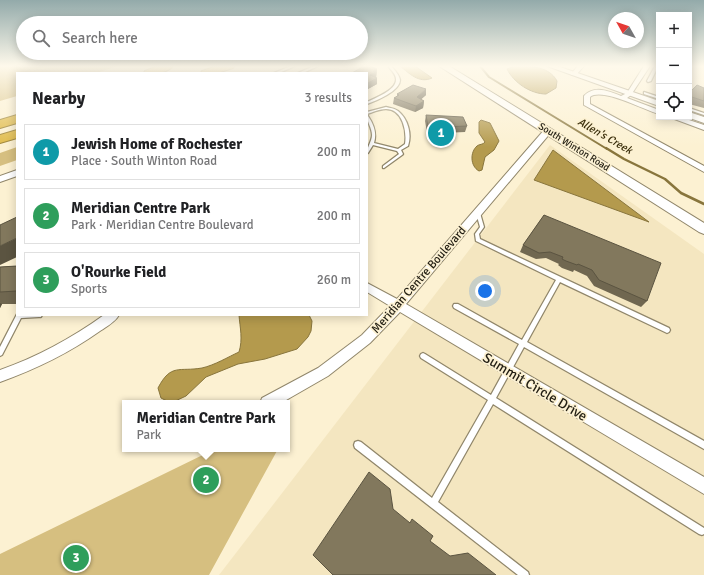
<!DOCTYPE html>
<html lang="en">
<head>
<meta charset="utf-8">
<style>
	body { margin:0; font-family:Signika,sans-serif; background:#f6f6f6; color:#202124 }
	.controls { position:absolute; right:12px; top:12px; display:grid; overflow:hidden; border-radius:0px; box-shadow:0 2px 10px #0003 }
	.controls button { width:36px; height:36px; display:grid; place-items:center; padding:0; border:0; border-bottom:1px solid #e0e0e0; background:#fff; color:#202124; font:20px sans-serif }
	.compass { position:absolute; left:608px; top:12px; width:36px; height:36px; border-radius:50%; background:#fff; box-shadow:0 2px 10px #0003; rotate:310deg }
	.you { position:absolute; left:485px; top:291px; width:14px; height:14px; margin:-10px; border:3px solid #fff; border-radius:50%; background:#1a73e8; box-shadow:0 0 0 6px #1a73e833 }
	.badge { display:grid; place-items:center; width:26px; height:26px; border-radius:50%; background:#db2777; color:#fff; font-size:13px; font-weight:700 }
	.pin { position:absolute; translate:-50% -50%; border:2px solid #fff; box-shadow:0 1px 4px #0006 }
	.popup { position:absolute; left:122px; top:400px; width:168px; height:52px; box-sizing:border-box; display:grid; place-content:center; border-radius:0px; background:#fff; filter:drop-shadow(0 1px 3px #0005); font-size:13px; white-space:nowrap; color:#757577 }
	.popup b { font-size:15px; color:#202124 }
	.popup::after { content:''; position:absolute; left:50%; top:100%; margin-left:-8px; border:8px solid transparent; border-top-color:#fff }
	.list { margin:0; padding:0; list-style:none }
	h2 { display:flex; justify-content:space-between; align-items:center; height:52px; margin:0; padding:0 16px; font-size:17px }
	h2 small { font-size:13px; font-weight:400; color:#757577 }
	.list li { display:grid; grid-template-columns:26px 1fr auto; gap:12px; align-items:center; box-sizing:border-box; height:56px; margin:0 8px 8px; padding:0 8px; border:1px solid #e0e0e0; border-radius:0px }
	.list b { display:block; font-size:15px; white-space:nowrap }
	.list p { margin:0; font-size:13px; white-space:nowrap; color:#757577 }
	.list em { font-size:13px; font-style:normal; color:#757577 }
	.icon { flex:none; width:22px; height:22px; fill:none; stroke:currentColor; stroke-width:2; stroke-linecap:round; stroke-linejoin:round }
	.map { position:relative; flex:none; width:704px; height:575px; overflow:hidden }
	.search { position:absolute; background:#fff; box-shadow:0 2px 10px #0003; left:16px; top:16px; width:352px; height:44px; display:flex; align-items:center; gap:10px; box-sizing:border-box; padding:0 14px; border-radius:22px; color:#757577; font-size:15px }
	.panel { position:absolute; background:#fff; box-shadow:0 2px 10px #0003; left:16px; top:72px; width:352px; height:244px; border-radius:0px }
	.map>svg:first-child { display:block }
	.built { fill:#f4e6c0 }
	.green { fill:#d6bf80 }
	.water { fill:#b49a4d; stroke:#88753c }
	.lines { fill:none; stroke-linecap:round; stroke-linejoin:round }
	.stream-far1 { stroke:#88753c; stroke-width:2 }
	.stream { stroke:#88753c; stroke-width:2.5 }
	.service-casing { stroke:#90866a; stroke-width:2.5 }
	.minor-casing { stroke:#90866a; stroke-width:2 }
	.tertiary-casing { stroke:#90866a; stroke-width:2 }
	.secondary-casing { stroke:#90866a; stroke-width:2 }
	.motorway-casing { stroke:#9e8437; stroke-width:2 }
	.service { fill:#fff; fill-rule:evenodd }
	.minor { fill:#fff; fill-rule:evenodd }
	.tertiary { fill:#fff; fill-rule:evenodd }
	.secondary { fill:#fff; fill-rule:evenodd }
	.motorway { fill:#e0bb4b; fill-rule:evenodd }
	.wall { fill:#706750 }
	.shaded-wall { fill:#5b5441 }
	.building { fill:#82785d; stroke:#5b5441 }
	.labels { text-anchor:middle; dominant-baseline:central; stroke-width:3.5; stroke-linejoin:round; paint-order:stroke }
	.far-street-label { font-size:10px; fill:#221e13; stroke:#fcf1d2 }
	.far-water-label { font-size:11px; font-style:italic; fill:#392d0a; stroke:#fcf1d2 }
	.street-label { font-size:12px; fill:#221e13; stroke:#fcf1d2 }
	.near-street-label { font-size:14px; fill:#221e13; stroke:#fcf1d2 }
</style>
</head>
<body>
<div class="map">
<svg width="704" height="575" viewBox="0 0 704 575">
	<rect width="100%" height="100%" fill="#fcf1d2"/>
	<path class="built" d="M550,145L704,254V575H219Z"/>
	<path class="green" d="M0,66H118L96,73H17V96L0,101Z
		M17,147V160L0,166V153Z
		M215,449H278L209,575H0V554Z"/>
	<path class="water" d="M400,66H415L432,78C419,84 409,73 400,66Z
		M515,66C530,66 549,66 557,81L556,88L546,94C531,94 514,83 507,69Z
		M481,120L490,123L499,141L494,150L485,157L482,170L479,171C470,166 470,152 477,146C479,144 483,145 485,142L479,133V122Z
		M553,150L649,222L534,180Z
		M239,315H309L312,321L311,331L308,337L297,349L265,359L238,364L206,377L186,396L171,403L161,398L158,388C171,363 179,372 202,368C215,365 228,357 239,352C243,339 240,328 239,315Z"/>
	<g class="lines">
		<path class="stream-far1" d="M480,66L489,77L607,149"/>
		<path class="stream" d="M606,148L624,159L665,179L681,193L704,204"/>
		<g class="service-casing">
			<path id="service" d="M291,66H295L279,73H274Z
				M314,66H318L303,73H298Z
				M388,66H391C394,70 399,74 400,80C400,91 376,101 367,104V102C375,98 397,90 396,79C396,74 391,70 388,66Z
				M655,66H658L651,81L648,82L647,81Z
				M644,92L659,97V99L644,94Z
				M386,107C390,108 394,108 398,111C408,119 412,134 408,146L401,150L403,154L402,155L384,168H383V166L399,154L397,151L373,145L368,153H367C367,147 372,141 372,135C372,128 367,122 367,116H368C374,125 377,133 374,143L398,149L405,144C407,132 403,109 386,109C380,109 373,112 367,114V112Z
				M689,108L704,113V115L689,110Z
				M478,211L480,213L484,227L479,234L480,239L669,328L670,330L669,332L667,333L665,332L560,282L527,342L704,441V449L524,347L496,398L704,528V534L702,535L699,534L493,404L438,502L528,572L529,575H518L355,448L354,445L355,442L358,441L361,442L432,498L488,400L421,358L420,356L421,354L423,353L425,354L491,395L519,344L454,308L453,306L454,304H458L522,340L556,280L476,241L475,234L480,227L476,213Z
				M17,314V315H42L41,317H39L21,318L2,355L0,356V347Z"/>
		</g>
		<g class="minor-casing">
			<path id="minor" d="M578,66H584L576,75H572L571,74Z
				M644,66H650L631,95L627,98L659,110V114C644,110 602,87 590,97V104L704,166V172L584,105V96C594,85 609,91 621,96L627,93Z
				M669,117H680L704,125V130Z
				M545,129H548L552,131L406,304L704,477V494L400,312L370,343L328,376L281,403H260L262,398L318,368L362,335L390,306L367,292V283L397,299Z
				M17,170V176L0,182V176Z
				M104,315H119C115,322 106,327 100,331C69,353 36,369 0,382V370C37,357 72,338 104,315Z"/>
		</g>
		<g class="tertiary-casing">
			<path id="tertiary" d="M547,66H557L659,101V106Z
				M689,112L704,117V123L687,117H689Z"/>
		</g>
		<g class="secondary-casing">
			<path id="secondary" d="M439,66H449L704,223V234L699,232Z"/>
		</g>
		<g class="motorway-casing">
			<path id="motorway" d="M158,66H173C166,74 154,73 144,73L145,71Z
				M217,66H234L233,68L217,73H201L202,71Z
				M17,115V123L0,128V120Z
				M17,130V138L0,143V135Z"/>
		</g>
		<use href="#service" class="service"/>
		<use href="#minor" class="minor"/>
		<use href="#tertiary" class="tertiary"/>
		<use href="#secondary" class="secondary"/>
		<use href="#motorway" class="motorway"/>
	</g>
	<path class="wall" d="M377,69L376,78L377,84L368,89H367V73Z
		M704,88V108L689,104V93Z
		M397,94L426,95L421,99L424,101L423,108L415,112L393,104L394,98L397,97Z
		M426,115L467,126L465,132L443,133L442,139L428,138L425,121Z
		M544,215L647,301L641,307L594,286L587,276L574,270L573,272L562,268L558,265L559,264L546,258L536,259L520,252L523,245Z
		M17,266V304H2L0,308V267Z"/>
	<path class="shaded-wall" d="M377,69L376,78L370,75L373,71Z
		M377,78V84L368,89V83Z
		M426,89V95L416,104L417,97Z
		M424,101L423,108L415,112L416,106Z
		M17,238V257L0,265V246Z
		M0,303L2,304L0,308Z"/>
	<path class="building" d="M364,66H370L377,69L373,71L376,72L370,75L377,78L368,83H367V73H352Z
		M413,85L426,89L417,97L424,101L416,106L394,98L399,95L397,94Z
		M697,85L704,88V101L689,96L691,94H689V93Z
		M426,115L463,117L467,126L444,127L443,133L429,132Z
		M544,215L661,263L647,301L599,280L592,270L578,264L577,265L566,261L562,259L563,257L550,252L539,253L523,245Z
		M17,217V238L0,246V225Z
		M17,266V291L0,292V267Z
		M369,472L390,489L393,509L410,523L412,519L433,536L430,541L450,556L468,553L496,575H333L313,555Z"/>
	<linearGradient id="sky" x2="0" y2="1"><stop stop-color="#93aaaa"/><stop offset="0.45" stop-color="#fef9eb"/><stop offset="1" stop-color="#fef9eb" stop-opacity="0"/></linearGradient>
	<rect width="704" height="147" fill="url(#sky)"/>
	<g class="labels">
		<g class="far-street-label">
			<text transform="translate(574 147) rotate(32)">South Winton Road</text>
		</g>
		<g class="far-water-label">
			<text transform="translate(605 136) rotate(30)">Allen's Creek</text>
		</g>
		<g class="street-label">
			<text transform="translate(419 280) rotate(-49)">Meridian Centre Boulevard</text>
		</g>
		<g class="near-street-label">
			<text transform="translate(535 387) rotate(31)">Summit Circle Drive</text>
		</g>
	</g>
</svg>
<div class="controls">
<button>+</button>
<button>−</button>
<button><svg class="icon" aria-label="locate" viewBox="0 0 24 24"><circle cx="12" cy="12" r="6"/><path d="M12 2v4M12 18v4M2 12h4M18 12h4"/></svg></button>
</div>
<svg class="compass" viewBox="-18 -18 36 36"><path d="M0-13l5 13h-10z" fill="#e53935"/><path d="M0 13l5-13h-10z" fill="#757577"/></svg>
<div class="you"></div>
<div class="pin badge" style="left:441px;top:133px;background:#0f9aa8">1</div>
<div class="pin badge" style="left:206px;top:480px;background:#2e9e5b">2</div>
<div class="popup"><b>Meridian Centre Park</b>Park</div>
<div class="pin badge" style="left:76px;top:558px;background:#2e9e5b">3</div>
<div class="search"><svg class="icon" aria-label="search" viewBox="0 0 24 24"><circle cx="10" cy="10" r="6"/><path d="M15 15l6 6"/></svg>Search here</div>
<section class="panel">
<h2>Nearby<small>3 results</small></h2>
<ul class="list">
<li><span class="badge" style="background:#0f9aa8">1</span><div><b>Jewish Home of Rochester</b><p>Place · South Winton Road</p></div><em>200 m</em></li>
<li><span class="badge" style="background:#2e9e5b">2</span><div><b>Meridian Centre Park</b><p>Park · Meridian Centre Boulevard</p></div><em>200 m</em></li>
<li><span class="badge" style="background:#2e9e5b">3</span><div><b>O'Rourke Field</b><p>Sports</p></div><em>260 m</em></li>
</ul>
</section>
</div>
</body>
</html>
